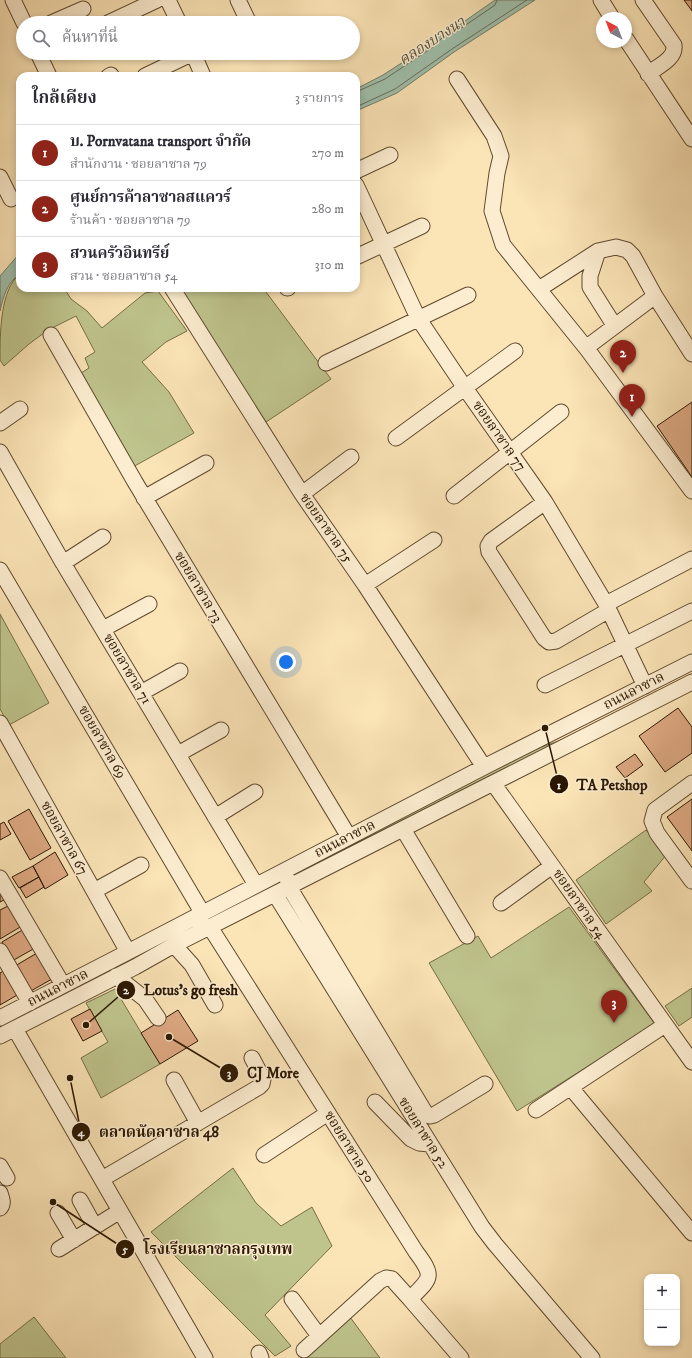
<!DOCTYPE html>
<html lang="th">
<head>
<meta charset="utf-8">
<style>
	body { margin:0; font-family:"IM FELL DW Pica","Noto Serif Thai",serif; background:#f2f2f3; color:#2b2b33 }
	.controls { position:absolute; right:12px; bottom:12px; display:grid; overflow:hidden; border-radius:8px; box-shadow:0 2px 6px #0003 }
	.controls button { width:36px; height:36px; display:grid; place-items:center; padding:0; border:0; border-bottom:1px solid #e1e1e2; background:#fff; color:#2b2b33; font:20px sans-serif }
	.compass { position:absolute; left:596px; top:12px; width:36px; height:36px; border-radius:50%; background:#fff; box-shadow:0 2px 6px #0003; rotate:318deg }
	.you { position:absolute; left:286px; top:662px; width:14px; height:14px; margin:-10px; border:3px solid #fff; border-radius:50%; background:#1a73e8; box-shadow:0 0 0 6px #1a73e833 }
	.badge { display:grid; place-items:center; width:26px; height:26px; border-radius:50%; background:#8f2418; color:#fff; font-size:13px; font-weight:700 }
	.pin { position:absolute; translate:-50% -33px; filter:drop-shadow(0 1px 2px #0008) }
	.pin::after { content:''; position:absolute; top:21px; width:14px; height:12px; background:inherit; clip-path:polygon(0 0,100% 0,50% 100%) }
	.list { margin:0; padding:0; list-style:none }
	h2 { display:flex; justify-content:space-between; align-items:center; height:52px; margin:0; padding:0 16px; font-size:17px }
	h2 small { font-size:13px; font-weight:400; color:#7c7c81 }
	.list li { display:grid; grid-template-columns:26px 1fr auto; gap:12px; align-items:center; box-sizing:border-box; height:56px; padding:0 16px; border-top:1px solid #e1e1e2 }
	.list b { display:block; font-size:15px; white-space:nowrap }
	.list p { margin:0; font-size:13px; white-space:nowrap; color:#7c7c81 }
	.list em { font-size:13px; font-style:normal; color:#7c7c81 }
	.icon { flex:none; width:22px; height:22px; fill:none; stroke:currentColor; stroke-width:2; stroke-linecap:round; stroke-linejoin:round }
	.map { position:relative; flex:none; width:692px; height:1358px; overflow:hidden }
	.search { position:absolute; background:#fff; box-shadow:0 2px 6px #0003; left:16px; top:16px; width:344px; height:44px; display:flex; align-items:center; gap:10px; box-sizing:border-box; padding:0 14px; border-radius:22px; color:#7c7c81; font-size:15px }
	.panel { position:absolute; background:#fff; box-shadow:0 2px 6px #0003; left:16px; top:72px; width:344px; height:220px; border-radius:12px }
	.map>svg:first-child { display:block }
	.green { fill:#bfc48d; stroke:#756e46 }
	.water { fill:#9fbfab; stroke:#717c67 }
	.lines { fill:none; stroke-linecap:round; stroke-linejoin:round }
	.shore { stroke:#656b56; stroke-width:1 }
	.building { fill:#dfaa84; stroke:#2b1700 }
	.minor-casing { stroke:#5f4a2e; stroke-width:17 }
	.minor { stroke:#fcedd0; stroke-width:15 }
	.labels { text-anchor:middle; dominant-baseline:central; stroke-width:3; stroke-linejoin:round; paint-order:stroke }
	.street-label { font-size:14px; fill:#2b1700; stroke:#fcedd0 }
	.water-label { font-size:15px; font-style:italic; fill:#54523c; stroke:#fcedd0 }
	.leader { fill:none; stroke:#2b1700; stroke-width:1.5 }
	.callout-dot { fill:#2b1700; stroke:#fcedd0; stroke-width:1.5 }
	.mark-label { font-size:12px; text-anchor:middle; font-weight:bold; fill:#fff }
	.callout-label { font-size:15px; text-anchor:middle; font-weight:bold; fill:#2b1700; stroke:#fcedd0; stroke-width:3; stroke-linejoin:round; paint-order:stroke }
</style>
</head>
<body>
<div class="map">
<svg width="692" height="1358" viewBox="0 0 692 1358">
	<rect width="100%" height="100%" fill="#fbe4b6"/>
	<filter id="stains"><feTurbulence type="fractalNoise" baseFrequency=".005" numOctaves="4"/><feColorMatrix values="0 0 0 0 .2 0 0 0 0 .09 0 0 0 0 .02 0 0 0 .5 -.17"/></filter>
	<radialGradient id="worn" r=".72"><stop offset=".6" stop-color="#630" stop-opacity="0"/><stop offset="1" stop-color="#630" stop-opacity=".3"/></radialGradient>
	<path class="green" d="M20,274V288H64L71,299L87,311L102,328L145,293L158,291L187,331L166,342L142,362L169,392L194,433L131,468L96,408L81,373L89,368L85,358L95,352L76,316L48,330L29,344L4,366L0,360C0,334 0,289 20,274Z
		M176,288H263L331,379L266,422L259,413Z
		M0,614L49,703L9,725L0,709Z
		M561,740L562,742L373,836L348,847L300,870L531,751Z
		M646,830L667,854L644,882L652,891L606,924L576,880Z
		M569,907L655,1024L517,1111L429,963L478,936L491,958Z
		M692,988V1017L679,1026L665,1006Z
		M115,989L160,1064L101,1098L81,1058L108,1042L86,1003Z
		M233,1168L256,1203L281,1226L312,1207L332,1246L265,1315L291,1346L275,1356L151,1232Z
		M34,1317L66,1358H0V1344Z
		M350,1317L380,1358H304Z"/>
	<path class="water" d="M495,0H535L454,52L397,93L356,111V89L383,75L431,44L440,33L455,28Z
		M20,253V274C7,282 3,298 0,311V276Z"/>
	<g class="lines">
		<path class="shore" d="M356,92L385,79L433,47L443,37L457,31L495,5L497,0
			M356,107L395,89L452,49L527,0"/>
	</g>
	<path class="building" d="M684,0H692V11Z
		M692,402V477L657,426Z
		M678,708L692,727V753L665,772L639,736Z
		M635,754L643,765L625,778L616,767Z
		M692,799V851L667,817Z
		M29,809L51,848L30,860L8,821Z
		M4,822L11,834L0,840V824Z
		M55,852L68,875L45,889L33,866Z
		M33,866L39,877L19,888L12,877Z
		M39,877L44,887L26,898L20,888Z
		M0,890L6,899L0,902Z
		M10,905L22,926L0,939V910Z
		M24,929L35,948L12,961L2,942Z
		M37,953L52,979L29,992L15,966Z
		M5,970L19,994L0,1005V973Z
		M90,1009L102,1031L83,1041L71,1019Z
		M178,1010L198,1041L160,1064L141,1033Z"/>
	<g class="lines">
		<g class="minor-casing">
			<path id="minor" d="M13,0L24,23
				M168,0L179,23
				M238,0L249,23
				M601,0L612,18
				M643,0L674,45C676,59 658,66 648,74
				M51,23L83,9
				M108,23L157,0
				M626,39L692,139
				M38,53L49,76
				M193,53L203,76
				M109,76L111,75
				M145,76L193,53
				M457,79L494,136L501,156L497,173L492,211L503,245L587,349
				M356,171L390,155
				M0,177L11,199
				M356,185L418,318L465,388L545,502L606,604L645,686
				M598,251L590,276V287L614,325
				M356,257L422,226
				M172,288L302,494L365,585L484,767
				M287,288H288
				M539,289L598,251L616,247L627,250L633,256L655,296
				M51,335L135,482L349,837
				M692,354L655,296L587,347V349L692,491
				M326,363L468,295
				M0,423L20,409
				M396,438L515,351
				M0,452L63,563L256,885
				M302,494L351,457
				M454,496L561,412
				M144,498L206,463
				M545,502L491,541L488,546L489,552L544,638L549,642L556,641L609,610
				M63,563L103,537
				M0,570L203,914
				M365,585L434,540
				M606,604L692,559
				M103,629L149,604
				M545,685L692,611
				M141,693L180,671
				M0,723L128,952
				M178,754L221,730
				M493,783L692,1062
				M692,783L655,810L652,821L657,833L692,881
				M215,817L255,792
				M403,829L467,936
				M0,878L63,985
				M287,878L289,887L426,1114L430,1116L434,1115L485,1084
				M94,891L141,865
				M275,894L482,1227L495,1244L592,1358
				M501,903L552,866
				M201,923L210,927L416,1252C435,1277 431,1278 410,1299L461,1358
				M174,945L192,965L215,1005
				M0,951L30,1003
				M116,976L145,999L158,1018
				M0,1018L128,952L484,767L692,662
				M15,1029L205,1358
				M0,1036L135,967L174,945L692,682
				M174,1080L198,1123
				M571,1088L692,1233
				M375,1102L411,1139L419,1143L429,1144
				M536,1110L665,1025
				M264,1155L328,1113
				M0,1166L7,1178
				M102,1179L259,1087L262,1084L263,1079L252,1058
				M0,1193C2,1199 4,1203 0,1208
				M80,1200L95,1227
				M58,1213L74,1240
				M59,1249L120,1211
				M292,1299L319,1336
				M304,1350L380,1281L386,1278L392,1279L410,1299
				M259,1353L261,1358"/>
		</g>
		<use href="#minor" class="minor"/>
	</g>
	<g class="labels">
		<g class="street-label">
			<text transform="translate(499 436) rotate(55)">ซอยลาซาล 77</text>
			<text transform="translate(326 528) rotate(55)">ซอยลาซาล 75</text>
			<text transform="translate(198 587) rotate(59)">ซอยลาซาล 73</text>
			<text transform="translate(127 669) rotate(59)">ซอยลาซาล 71</text>
			<text transform="translate(634 691) rotate(-27)">ถนนลาซาล</text>
			<text transform="translate(102 742) rotate(60)">ซอยลาซาล 69</text>
			<text transform="translate(64 838) rotate(61)">ซอยลาซาล 67</text>
			<text transform="translate(345 839) rotate(-27)">ถนนลาซาล</text>
			<text transform="translate(579 904) rotate(55)">ซอยลาซาล 54</text>
			<text transform="translate(58 988) rotate(-27)">ถนนลาซาล</text>
			<text transform="translate(423 1133) rotate(58)">ซอยลาซาล 52</text>
			<text transform="translate(349 1147) rotate(58)">ซอยลาซาล 50</text>
		</g>
		<g class="water-label">
			<text transform="translate(432 41) rotate(-33)">คลองบางนา</text>
		</g>
	</g>
	<path class="leader" d="M545 728L559 784M86 1025L126 990M169 1037L229 1073M70 1078L81 1132M53 1202L125 1249"/>
	<g class="callout-dot">
		<circle cx="545" cy="728" r="4"/>
		<circle cx="86" cy="1025" r="4"/>
		<circle cx="169" cy="1037" r="4"/>
		<circle cx="70" cy="1078" r="4"/>
		<circle cx="53" cy="1202" r="4"/>
		<circle cx="559" cy="784" r="10"/>
		<circle cx="126" cy="990" r="10"/>
		<circle cx="229" cy="1073" r="10"/>
		<circle cx="81" cy="1132" r="10"/>
		<circle cx="125" cy="1249" r="10"/>
	</g>
	<g class="mark-label">
		<text x="559" y="789">1</text>
		<text x="126" y="994">2</text>
		<text x="229" y="1077">3</text>
		<text x="81" y="1136">4</text>
		<text x="125" y="1253">5</text>
	</g>
	<g class="callout-label">
		<text x="612" y="790">TA Petshop</text>
		<text x="191" y="995">Lotus's go fresh</text>
		<text x="273" y="1078">CJ More</text>
		<text x="159" y="1137">ตลาดนัดลาซาล 48</text>
		<text x="218" y="1254">โรงเรียนลาซาลกรุงเทพ</text>
	</g>
	<rect width="100%" height="100%" filter="url(#stains)"/>
	<rect width="100%" height="100%" fill="url(#worn)"/>
</svg>
<div class="controls">
<button>+</button>
<button>−</button>
</div>
<svg class="compass" viewBox="-18 -18 36 36"><path d="M0-13l5 13h-10z" fill="#e53935"/><path d="M0 13l5-13h-10z" fill="#7c7c81"/></svg>
<div class="you"></div>
<div class="pin badge" style="left:632px;top:417px">1</div>
<div class="pin badge" style="left:623px;top:373px">2</div>
<div class="pin badge" style="left:614px;top:1023px">3</div>
<div class="search"><svg class="icon" aria-label="search" viewBox="0 0 24 24"><circle cx="10" cy="10" r="6"/><path d="M15 15l6 6"/></svg>ค้นหาที่นี่</div>
<section class="panel">
<h2>ใกล้เคียง<small>3 รายการ</small></h2>
<ul class="list">
<li><span class="badge">1</span><div><b>บ. Pornvatana transport จำกัด</b><p>สำนักงาน · ซอยลาซาล 79</p></div><em>270 m</em></li>
<li><span class="badge">2</span><div><b>ศูนย์การค้าลาซาลสแควร์</b><p>ร้านค้า · ซอยลาซาล 79</p></div><em>280 m</em></li>
<li><span class="badge">3</span><div><b>สวนครัวอินทรีย์</b><p>สวน · ซอยลาซาล 54</p></div><em>310 m</em></li>
</ul>
</section>
</div>
</body>
</html>
